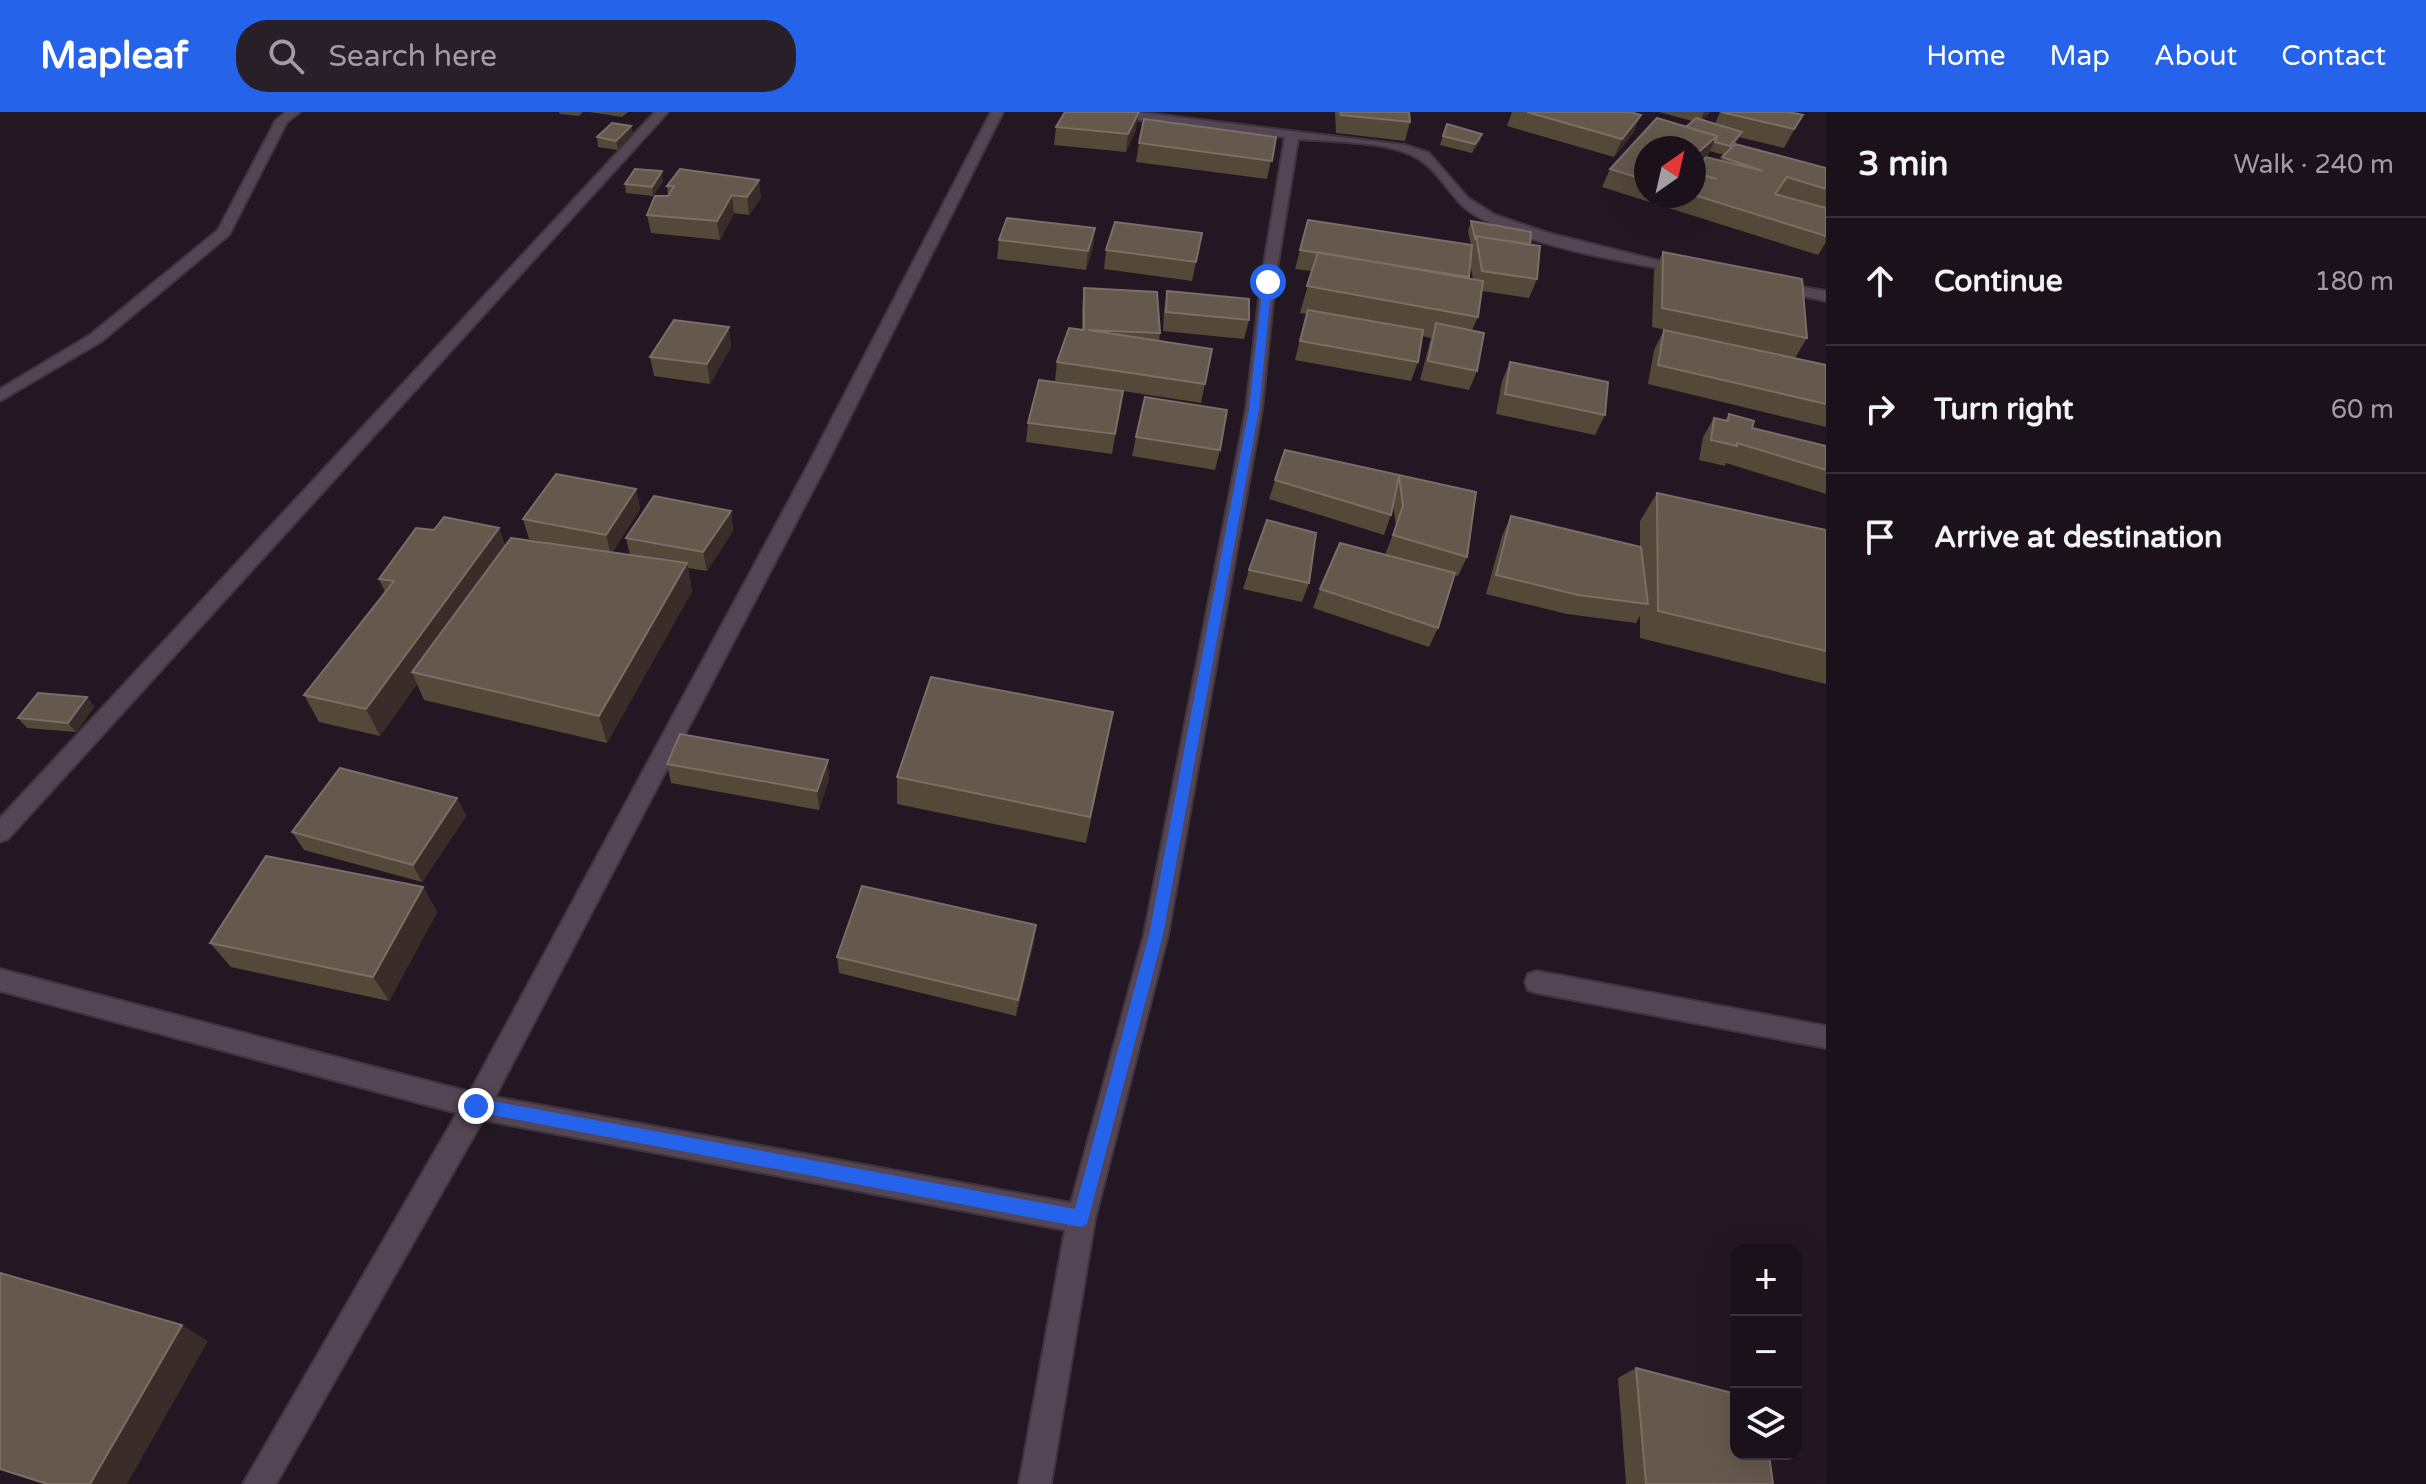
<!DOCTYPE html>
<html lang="en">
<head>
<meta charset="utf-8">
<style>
	body { margin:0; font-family:"Varela Round",sans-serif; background:#281f28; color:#f1f3f6 }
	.controls { position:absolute; right:24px; bottom:24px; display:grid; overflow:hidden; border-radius:16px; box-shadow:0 8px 32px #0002 }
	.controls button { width:72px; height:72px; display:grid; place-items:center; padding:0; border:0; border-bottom:2px solid #39313a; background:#1b111b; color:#f1f3f6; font:40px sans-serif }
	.compass { position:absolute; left:1634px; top:24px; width:72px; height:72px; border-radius:50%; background:#1b111b; box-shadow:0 8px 32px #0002; rotate:34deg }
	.stop { position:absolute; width:24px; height:24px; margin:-18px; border:6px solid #2563eb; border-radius:50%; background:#fff }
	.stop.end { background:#2563eb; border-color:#fff; box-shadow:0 2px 8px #0008 }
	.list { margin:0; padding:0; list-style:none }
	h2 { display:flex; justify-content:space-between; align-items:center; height:104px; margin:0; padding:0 32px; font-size:34px }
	h2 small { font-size:26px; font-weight:400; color:#a09da3 }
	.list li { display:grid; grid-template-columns:52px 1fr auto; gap:24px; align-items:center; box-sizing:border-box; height:128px; padding:0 32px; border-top:2px solid #39313a }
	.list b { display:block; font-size:30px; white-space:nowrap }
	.list em { font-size:26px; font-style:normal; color:#a09da3 }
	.icon { flex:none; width:44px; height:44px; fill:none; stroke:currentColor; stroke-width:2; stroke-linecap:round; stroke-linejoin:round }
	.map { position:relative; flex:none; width:1826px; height:1372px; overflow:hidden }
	header { display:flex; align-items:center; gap:48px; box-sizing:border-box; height:112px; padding:0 40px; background:#2563eb; color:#fff }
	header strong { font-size:38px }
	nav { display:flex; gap:44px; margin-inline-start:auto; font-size:28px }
	.search { width:560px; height:72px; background:#281f28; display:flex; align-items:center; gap:20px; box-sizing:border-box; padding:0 28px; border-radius:32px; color:#a09da3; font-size:30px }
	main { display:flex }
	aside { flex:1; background:#1b111b }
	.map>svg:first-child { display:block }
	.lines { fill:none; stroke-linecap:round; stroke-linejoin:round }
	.service-casing { stroke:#3e343e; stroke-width:4 }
	.minor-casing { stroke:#3e343e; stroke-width:4 }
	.service { fill:#544554; fill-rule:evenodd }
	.minor { fill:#544554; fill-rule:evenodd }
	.wall { fill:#544839; fill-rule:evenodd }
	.shaded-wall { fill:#3a2d29 }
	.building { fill:#65584d; stroke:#7a6e66; stroke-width:2 }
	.route { fill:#2563eb }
</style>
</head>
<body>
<header>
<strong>Mapleaf</strong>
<div class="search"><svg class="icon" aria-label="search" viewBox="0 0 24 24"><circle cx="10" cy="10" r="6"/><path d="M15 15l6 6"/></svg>Search here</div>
<nav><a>Home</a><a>Map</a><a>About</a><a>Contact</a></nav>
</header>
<main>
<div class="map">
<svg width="1826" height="1372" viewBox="0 0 1826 1372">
	<rect width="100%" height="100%" fill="#241724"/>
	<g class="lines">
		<g class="service-casing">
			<path id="service" d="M1537,859L1826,914V936L1537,881L1528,878L1525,870L1528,862Z"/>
		</g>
		<g class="minor-casing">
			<path id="minor" d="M286,0H300L287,10L229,123L102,229L0,289V277L90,223L218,118L276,8Z
				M655,0H668L8,727L0,730V706Z
				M991,0H1003L824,357L495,985L1071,1091L1144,823L1246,297L1261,170L1285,25L1103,4L1097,0H1136L1405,33L1429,41L1468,86L1495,103L1548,121L1692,157L1685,161C1618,148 1546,138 1484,108C1452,93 1448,69 1423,50C1395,28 1332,30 1298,27L1275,170L1262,297L1168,823L1095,1107L1051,1372H1019L1065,1118L483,1008L276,1372H243L457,1001L0,879V857L470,980L806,357Z
				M1774,170L1826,179V189L1769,177V171Z"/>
		</g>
		<use href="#service" class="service"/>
		<use href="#minor" class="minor"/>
	</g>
	<path class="wall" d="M559,0H583L579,4L560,2Z
		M589,0H628L622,5Z
		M1335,0H1409L1410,10L1405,29L1336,21Z
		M1512,0H1630L1641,3L1633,21L1614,45L1507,14Z
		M1659,0H1710L1702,8L1715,12L1720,0H1789L1803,3L1784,36L1739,25L1733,35L1735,32L1826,56V130L1818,143L1602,75L1610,57L1657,6L1686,15L1692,9ZM1646,36H1694V55L1708,43L1710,39L1724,43L1720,49L1706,45L1694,58V84H1646Z
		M1447,12L1482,22L1479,31L1472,41L1440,33Z
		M631,14L633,23L618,38L598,35L597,25Z
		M1056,15L1136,18L1126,40L1054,33Z
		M1276,25L1267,67L1136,50L1139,31Z
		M663,69L653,84L626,81L625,72Z
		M667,74L761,86L749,103L734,101L720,128L651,121L647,103L668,84Z
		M1308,108L1471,133L1468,119L1471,109L1530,133L1537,167L1529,186L1482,179L1478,205L1472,218L1477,259L1469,278L1420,268L1431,226L1422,224L1418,250L1411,269L1295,248L1306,202L1300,201L1312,159L1295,157ZM1470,151L1473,167L1468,166Z
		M1095,116L1093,135L1086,158L997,147L999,128Z
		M1202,121L1192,169L1104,157L1106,138Z
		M1663,140L1807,226L1795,246L1652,215L1654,159Z
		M1084,176L1160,221L1159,229L1212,237L1201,291L1123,279L1112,342L1026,330L1028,311L1102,276L1055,269L1057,250L1082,218V195Z
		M1167,179L1249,208L1244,227L1163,219L1164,199Z
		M1664,218L1826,253V315L1648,272L1654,238Z
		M731,235L710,272L654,264L650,245Z
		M1510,250L1605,303L1595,323L1496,302L1502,269Z
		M1729,302L1752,316L1826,334V382L1726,351L1725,354L1699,348L1703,325L1714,306L1725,308Z
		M1136,325L1220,338L1215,358L1132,344Z
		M1285,338L1476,380L1467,445L1458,464L1455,463L1438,516L1429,535L1313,496L1320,477L1385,443L1396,414L1393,393L1391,403L1384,423L1269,387Z
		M636,377L640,397L612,440L630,443L626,426L731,399L733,419L707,459L688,456L692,479L607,631L424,588L417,572L380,624L319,610L304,583L385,480L379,467L434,418L499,416L505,434L571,435L529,427L523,407Z
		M1657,381L1826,418V572L1640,526V504L1636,511L1567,502L1486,482L1502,424L1511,404L1640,435V409Z
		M1249,458L1309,471L1302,490L1243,477Z
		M87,585L94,595L76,620L27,616L18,606Z
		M1108,627L1086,731L897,692V665Z
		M667,652L829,667L819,698L671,671Z
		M457,686L466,704L422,770L304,738L292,720Z
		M423,775L437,800L389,889L231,855L210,831Z
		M1036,813L1034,830L1016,904L839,861L837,845Z
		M1636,1256L1773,1372H1626L1618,1266Z"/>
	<path class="shaded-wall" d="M1139,0L1136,18L1126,40L1128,22Z
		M1704,0H1710L1699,11Z
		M1641,3L1633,21L1614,45L1622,27Z
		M1803,3L1793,21L1784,36L1794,17Z
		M631,14L633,23L618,38L616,29Z
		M1482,22L1479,31L1472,41L1475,32Z
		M1717,24L1708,43L1694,55V44Z
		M662,59L663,69L653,84L652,75Z
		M759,68L761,86L749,103L747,85Z
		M732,83L734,101L720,128L717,109Z
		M1095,116L1093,135L1086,158L1088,139Z
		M729,215L731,235L710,272L707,252Z
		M636,377L640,397L611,443L606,423Z
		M731,399L733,419L707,459L703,440Z
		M499,416L508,444L412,560L417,572L380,624L366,597Z
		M687,451L692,479L607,631L599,604Z
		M87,585L94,595L76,620L68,611Z
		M828,648L829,667L819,698L817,679Z
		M457,686L466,704L422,770L413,753Z
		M423,775L437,800L389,889L373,865Z
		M1036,813L1034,830L1016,904L1018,888Z
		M182,1213L208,1229L127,1372H90Z"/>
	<path class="building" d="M1065,0H1139L1128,22L1056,15Z
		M1340,0H1409L1410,10L1341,3Z
		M1527,0H1630L1641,3L1622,27Z
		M1721,0H1789L1803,3L1794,17Z
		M1657,6L1717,24L1694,44V36H1646V68L1610,57Z
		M1696,6L1742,20L1730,34L1715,30L1717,24L1686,15Z
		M1144,7L1276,25L1272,49L1139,31Z
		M612,11L631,14L616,29L597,25Z
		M1447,12L1482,22L1475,32L1443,24Z
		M1735,32L1826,56V77L1787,65L1775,82L1826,96V124L1694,83V62L1717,67L1694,60L1706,45L1763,59L1722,45Z
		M635,57L662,59L652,75L625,72Z
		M680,57L759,68L747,85L732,83L717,109L647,103L655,84H668L674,74H667Z
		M1007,106L1095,116L1088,139L999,128Z
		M1308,108L1472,133L1469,165L1300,138Z
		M1471,109L1531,120L1530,133L1476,124L1475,126Z
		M1115,110L1202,121L1196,150L1106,138Z
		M1476,124L1540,134L1537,167L1482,159Z
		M1318,140L1483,169L1478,205L1307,174Z
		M1663,140L1802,167L1807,226L1662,196Z
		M1084,176L1157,180L1160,221L1088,218L1212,237L1205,272L1057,250L1069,216L1084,218Z
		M1167,179L1249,187V208L1166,200Z
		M1308,198L1423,218L1418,250L1300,229Z
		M674,208L729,215L707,252L650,245Z
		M1436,211L1484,221L1477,259L1428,249Z
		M1664,218L1826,253V292L1658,253Z
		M1510,250L1608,270L1605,303L1505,282Z
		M1039,268L1123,279L1115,322L1028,311Z
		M1145,285L1227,298L1220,338L1136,325Z
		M1729,302L1754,309L1752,316L1826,334V358L1737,331V334L1711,328L1714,306L1728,309Z
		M1285,338L1476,380L1467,445L1393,423L1403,394L1399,364L1391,403L1275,368Z
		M556,362L636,377L606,423L523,407Z
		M1657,381L1826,418V539L1658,499Z
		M654,384L731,399L703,440L626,426Z
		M1511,404L1641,435L1648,492L1578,483L1496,463Z
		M444,405L499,416L366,597L304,583L394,469L379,467L416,416L434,418Z
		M1267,408L1316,421L1309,471L1249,458Z
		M511,426L687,451L599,604L412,560Z
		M1340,431L1455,461L1438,516L1320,477Z
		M931,565L1113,600L1090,705L897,665Z
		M38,581L87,585L68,611L18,606Z
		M680,622L828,648L817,679L667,652Z
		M340,656L457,686L413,753L292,720Z
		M266,744L423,775L373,865L210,831Z
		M862,774L1036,813L1018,888L837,845Z
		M0,1161L182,1213L90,1372H47L0,1357Z
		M1636,1256L1736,1282V1342H1769L1773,1372H1646Z"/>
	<path class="route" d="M1268,168L1272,170L1259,297L1163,823L1087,1112L1081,1115L471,999V988L476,986L1075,1097L1149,823L1249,297L1263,170Z"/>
</svg>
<div class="controls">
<button>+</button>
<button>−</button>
<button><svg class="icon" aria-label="layers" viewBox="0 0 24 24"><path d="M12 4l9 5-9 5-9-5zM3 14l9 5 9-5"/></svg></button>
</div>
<svg class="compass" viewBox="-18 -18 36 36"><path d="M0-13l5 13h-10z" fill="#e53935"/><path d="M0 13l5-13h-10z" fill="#a09da3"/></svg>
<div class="stop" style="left:1268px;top:170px"></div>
<div class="stop end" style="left:476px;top:994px"></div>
</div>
<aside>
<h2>3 min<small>Walk · 240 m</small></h2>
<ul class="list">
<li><svg class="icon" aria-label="ahead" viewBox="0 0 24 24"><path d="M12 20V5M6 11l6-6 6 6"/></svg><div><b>Continue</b></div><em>180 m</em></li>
<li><svg class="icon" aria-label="right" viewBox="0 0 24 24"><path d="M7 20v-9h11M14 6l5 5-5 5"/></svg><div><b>Turn right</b></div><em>60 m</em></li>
<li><svg class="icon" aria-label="arrive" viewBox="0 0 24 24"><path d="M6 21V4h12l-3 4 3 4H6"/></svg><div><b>Arrive at destination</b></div></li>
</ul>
</aside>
</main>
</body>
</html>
